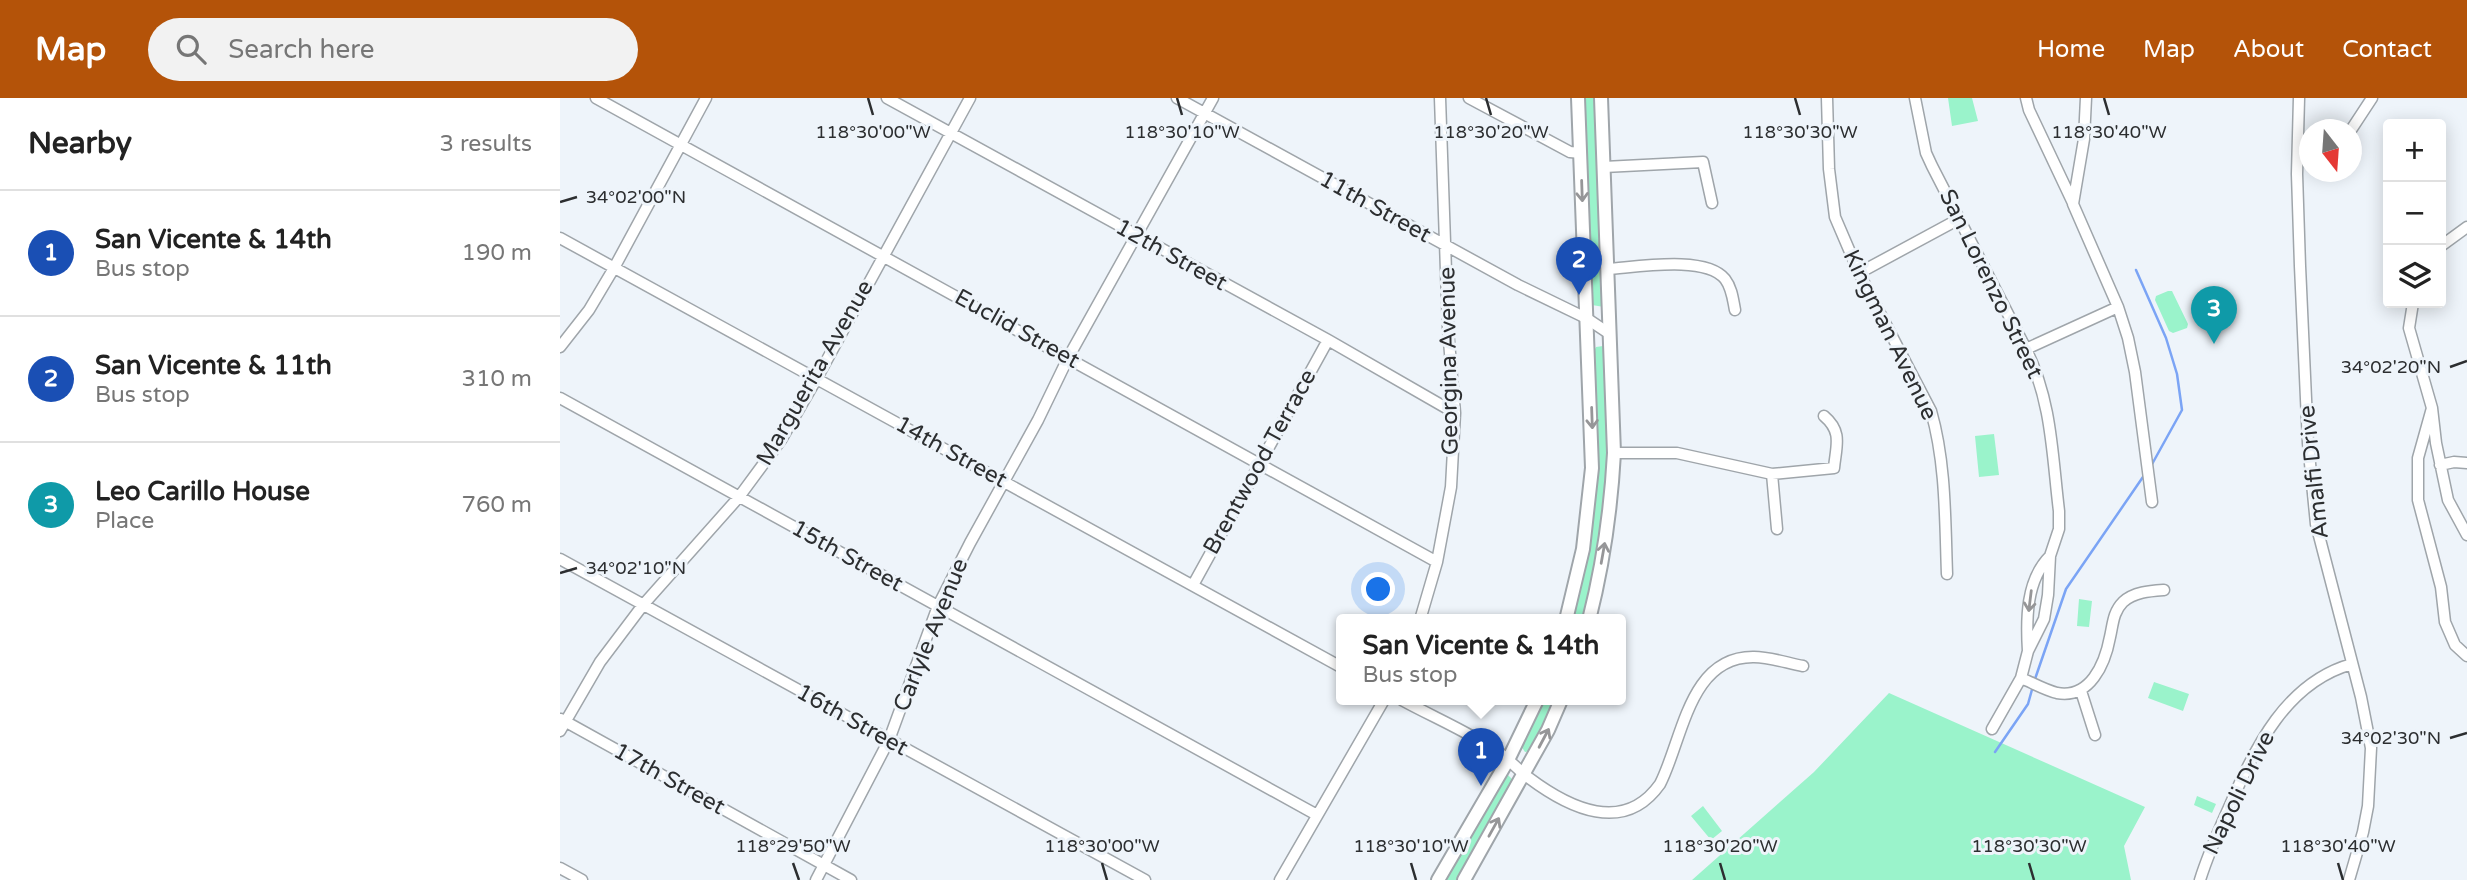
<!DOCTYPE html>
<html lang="en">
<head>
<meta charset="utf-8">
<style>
	body { margin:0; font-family:"Varela Round",sans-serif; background:#f2f2f2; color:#222 }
	.controls { position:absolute; right:21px; top:21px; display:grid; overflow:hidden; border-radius:7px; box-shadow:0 4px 18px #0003 }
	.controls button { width:63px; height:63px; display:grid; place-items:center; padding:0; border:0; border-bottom:2px solid #e0e0e0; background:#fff; color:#222; font:35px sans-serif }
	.compass { position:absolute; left:1739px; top:21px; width:63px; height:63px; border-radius:50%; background:#fff; box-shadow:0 4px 18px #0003; rotate:163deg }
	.you { position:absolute; left:819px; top:492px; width:24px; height:24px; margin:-18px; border:5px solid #fff; border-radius:50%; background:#1a73e8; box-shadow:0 0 0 10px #1a73e833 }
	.badge { display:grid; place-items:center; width:46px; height:46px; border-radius:50%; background:#b45309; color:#fff; font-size:23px; font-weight:700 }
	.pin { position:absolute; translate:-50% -58px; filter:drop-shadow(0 2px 4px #0008) }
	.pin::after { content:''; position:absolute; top:37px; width:24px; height:21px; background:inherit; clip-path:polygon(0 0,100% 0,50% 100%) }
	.popup { position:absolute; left:776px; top:516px; width:290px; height:91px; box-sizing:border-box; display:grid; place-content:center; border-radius:7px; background:#fff; filter:drop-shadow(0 2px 5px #0005); font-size:23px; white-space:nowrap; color:#767676 }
	.popup b { font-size:26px; color:#222 }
	.popup::after { content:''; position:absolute; left:50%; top:100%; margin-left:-14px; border:14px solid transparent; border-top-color:#fff }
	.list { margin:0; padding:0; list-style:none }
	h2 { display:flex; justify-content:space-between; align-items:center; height:91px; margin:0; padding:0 28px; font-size:30px }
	h2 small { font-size:23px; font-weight:400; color:#767676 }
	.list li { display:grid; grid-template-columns:46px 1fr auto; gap:21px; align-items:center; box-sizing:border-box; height:126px; padding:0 28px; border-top:2px solid #e0e0e0 }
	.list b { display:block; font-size:26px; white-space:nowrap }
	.list p { margin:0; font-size:23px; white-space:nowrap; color:#767676 }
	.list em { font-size:23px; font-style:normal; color:#767676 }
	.icon { flex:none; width:38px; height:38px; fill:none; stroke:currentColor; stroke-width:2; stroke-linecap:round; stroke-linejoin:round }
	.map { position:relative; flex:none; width:1907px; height:782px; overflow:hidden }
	header { display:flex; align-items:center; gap:42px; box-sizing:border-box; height:98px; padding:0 35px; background:#b45309; color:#fff }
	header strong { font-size:33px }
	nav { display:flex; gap:38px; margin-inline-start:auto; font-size:24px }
	.search { width:490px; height:63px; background:#f2f2f2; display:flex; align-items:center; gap:18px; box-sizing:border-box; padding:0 24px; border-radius:38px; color:#767676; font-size:26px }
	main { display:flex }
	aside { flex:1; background:#fff }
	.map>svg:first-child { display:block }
	.green { fill:#9af3cb }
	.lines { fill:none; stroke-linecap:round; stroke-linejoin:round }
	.stream { stroke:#7ba4f5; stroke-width:2.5 }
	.minor-casing { stroke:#9fa5aa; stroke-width:13 }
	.major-casing { stroke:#9fa5aa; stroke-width:16 }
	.minor { stroke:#fff; stroke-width:10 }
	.major { stroke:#fff; stroke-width:12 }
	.oneway { stroke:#969698 }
	.ticks { fill:none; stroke:#2c2e30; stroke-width:2.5 }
	.labels { text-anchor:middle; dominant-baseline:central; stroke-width:6; stroke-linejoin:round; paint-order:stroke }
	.street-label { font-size:23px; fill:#2c2e30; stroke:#eef4fa }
	.ticks-label { font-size:18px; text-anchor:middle; fill:#2c2e30; stroke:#eef4fa; stroke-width:6; stroke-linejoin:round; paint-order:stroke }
</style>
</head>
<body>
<header>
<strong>Map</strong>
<div class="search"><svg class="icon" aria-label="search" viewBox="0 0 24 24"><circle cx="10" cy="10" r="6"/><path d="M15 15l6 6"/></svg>Search here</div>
<nav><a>Home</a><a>Map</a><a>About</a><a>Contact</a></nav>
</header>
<main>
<aside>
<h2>Nearby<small>3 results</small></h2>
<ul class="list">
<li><span class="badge" style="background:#1a4fb4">1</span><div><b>San Vicente &amp; 14th</b><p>Bus stop</p></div><em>190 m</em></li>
<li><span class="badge" style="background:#1a4fb4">2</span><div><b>San Vicente &amp; 11th</b><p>Bus stop</p></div><em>310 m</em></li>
<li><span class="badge" style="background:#0f9aa8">3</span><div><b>Leo Carillo House</b><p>Place</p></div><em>760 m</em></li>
</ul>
</aside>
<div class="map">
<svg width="1907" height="782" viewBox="0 0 1907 782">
	<rect width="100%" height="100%" fill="#eef4fa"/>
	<path class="green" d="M1023,0H1037L1044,209L1032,207Z
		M1388,0H1412L1418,23L1392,28Z
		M1608,193H1612L1628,226L1627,230L1613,235L1609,233L1595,202L1596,198Z
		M1043,248L1045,251C1047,275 1050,301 1050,326C1051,392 1040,457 1023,522H1011L1036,385L1037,340L1034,253L1036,249Z
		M1434,336L1439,377L1419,379L1415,338Z
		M1519,501L1532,503L1529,529L1517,528Z
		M1594,584L1629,596L1623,613L1588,600Z
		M1329,595L1585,709L1564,748L1571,782H1132L1254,674Z
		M981,602H996L971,653L965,654L961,648Z
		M948,677L954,683L899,782H884L944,678Z
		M1637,698L1656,706L1652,715L1634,707Z
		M1143,708L1162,733L1151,742L1131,718Z"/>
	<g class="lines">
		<path class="stream" d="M1576,172L1606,240L1617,276L1622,312L1591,368
			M1475,581L1506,491L1585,376
			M1435,654L1468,606L1473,588"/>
		<g class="minor-casing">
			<path id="minor" d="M36,0L877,464
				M327,0L768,242L895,315
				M617,0L958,187L1026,220L1050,236
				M909,0L1010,54L1021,55
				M1267,0L1269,71L1275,119L1299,175L1371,313C1386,365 1385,422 1387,476
				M1355,0L1366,55L1372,68L1466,251C1492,304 1492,356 1499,413V431L1490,458L1488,497L1484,521L1468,553L1461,580L1432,631
				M1466,0L1469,12L1513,105
				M1526,0L1524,41L1513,106L1558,209L1568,240L1575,274L1592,404
				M1739,0L1737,76L1740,168L1748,345L1756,426L1801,599L1811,650L1808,708L1803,734L1789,782
				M1791,32L1812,0
				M1044,69L1143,64L1152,105
				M0,140L781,569
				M1881,148L1907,129
				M1048,171C1077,169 1146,157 1165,181C1172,190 1173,202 1175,212
				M1299,175L1399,121
				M1853,205L1849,230L1872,310L1876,345L1888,402L1907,437
				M0,249L29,212L54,170L146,0
				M1466,251L1558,209
				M0,300L757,717
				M1872,310L1858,360V402L1881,489L1885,524L1895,547L1907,558
				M1054,355H1117L1212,376L1274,370C1276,348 1283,334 1264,318
				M1880,367L1894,364L1907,365
				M1212,376L1217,431
				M0,461L585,782
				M633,487L768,242
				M860,522L877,464L891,389L895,315L888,231L880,0
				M1468,553C1466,521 1466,482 1490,458
				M1461,580C1473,585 1485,592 1497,595C1530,601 1545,566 1550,539C1553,526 1553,514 1563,504C1574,494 1590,493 1604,492
				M1521,593L1535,637
				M842,602C873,619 913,636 941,656C951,663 959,673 969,680C1009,710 1064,737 1100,686C1123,641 1129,558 1194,559C1210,559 1227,565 1243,568
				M1,621L291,782
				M0,633L40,564L83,507L179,399L221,342L257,280L410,0
				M0,770L22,782
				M256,782L329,642L378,508L410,445L478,322L508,260L653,0
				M720,782L824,602
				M1640,782C1648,756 1659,732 1670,707C1695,649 1727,584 1792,566"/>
		</g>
		<g class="major-casing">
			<path id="major" d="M1006,522L1023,451L1032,370L1018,0
				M1029,522C1043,467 1051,411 1054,355L1041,0
				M878,782L948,662L977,602
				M904,782L988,632L1001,602"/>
		</g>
		<use href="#minor" class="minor"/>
		<use href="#major" class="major"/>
	</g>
	<defs><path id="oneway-shaft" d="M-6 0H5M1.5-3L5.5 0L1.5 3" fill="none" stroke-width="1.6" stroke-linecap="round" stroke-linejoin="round" transform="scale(1.75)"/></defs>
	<g class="oneway">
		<use href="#oneway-shaft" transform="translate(1022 93) rotate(88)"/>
		<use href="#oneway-shaft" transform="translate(1032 320) rotate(88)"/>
		<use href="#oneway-shaft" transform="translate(1043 455) rotate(-80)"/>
		<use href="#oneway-shaft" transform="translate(1470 503) rotate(97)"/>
		<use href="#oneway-shaft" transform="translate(984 640) rotate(-62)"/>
		<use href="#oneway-shaft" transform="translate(934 729) rotate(-61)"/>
	</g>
	<path class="ticks" d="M308,0L313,17M617,0L622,17M926,0L931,17M1235,0L1240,17M1544,0L1549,17M0,104L17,99M1890,269L1907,263M0,475L17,470M1890,640L1907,635M233,765L239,782M542,765L547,782M851,765L856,782M1160,765L1165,782M1469,765L1474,782M1778,765L1783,782"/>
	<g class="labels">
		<g class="street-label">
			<text transform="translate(815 109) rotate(29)">11th Street</text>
			<text transform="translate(611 157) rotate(29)">12th Street</text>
			<text transform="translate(1431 186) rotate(64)">San Lorenzo Street</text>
			<text transform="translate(457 231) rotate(29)">Euclid Street</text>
			<text transform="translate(1330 237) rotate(64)">Kingman Avenue</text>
			<text transform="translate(889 263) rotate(-91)">Georgina Avenue</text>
			<text transform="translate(255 275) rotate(-60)">Marguerita Avenue</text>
			<text transform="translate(391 354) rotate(29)">14th Street</text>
			<text transform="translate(700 364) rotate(-61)">Brentwood Terrace</text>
			<text transform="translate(1754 374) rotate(-96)">Amalfi Drive</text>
			<text transform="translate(287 458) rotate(29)">15th Street</text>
			<text transform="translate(371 537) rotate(-68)">Carlyle Avenue</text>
			<text transform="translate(292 622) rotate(29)">16th Street</text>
			<text transform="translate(109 681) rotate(29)">17th Street</text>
			<text transform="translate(1679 695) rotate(-64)">Napoli Drive</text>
		</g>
	</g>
	<g class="ticks-label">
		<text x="313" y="40">118°30'00"W</text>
		<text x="622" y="40">118°30'10"W</text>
		<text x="931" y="40">118°30'20"W</text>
		<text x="1240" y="40">118°30'30"W</text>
		<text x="1549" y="40">118°30'40"W</text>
		<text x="76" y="105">34°02'00"N</text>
		<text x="1831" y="275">34°02'20"N</text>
		<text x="76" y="476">34°02'10"N</text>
		<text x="1831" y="646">34°02'30"N</text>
		<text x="233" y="754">118°29'50"W</text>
		<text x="542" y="754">118°30'00"W</text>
		<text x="851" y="754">118°30'10"W</text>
		<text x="1160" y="754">118°30'20"W</text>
		<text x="1469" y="754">118°30'30"W</text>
		<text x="1778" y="754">118°30'40"W</text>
	</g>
</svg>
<div class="controls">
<button>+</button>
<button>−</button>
<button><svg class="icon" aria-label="layers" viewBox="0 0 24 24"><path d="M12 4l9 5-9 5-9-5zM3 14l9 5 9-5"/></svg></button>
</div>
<svg class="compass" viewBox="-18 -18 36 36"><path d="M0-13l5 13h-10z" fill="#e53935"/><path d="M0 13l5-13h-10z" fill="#767676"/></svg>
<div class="you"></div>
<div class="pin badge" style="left:921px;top:688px;background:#1a4fb4">1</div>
<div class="popup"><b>San Vicente &amp; 14th</b>Bus stop</div>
<div class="pin badge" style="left:1019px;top:197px;background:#1a4fb4">2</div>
<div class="pin badge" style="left:1654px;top:246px;background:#0f9aa8">3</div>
</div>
</main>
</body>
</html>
